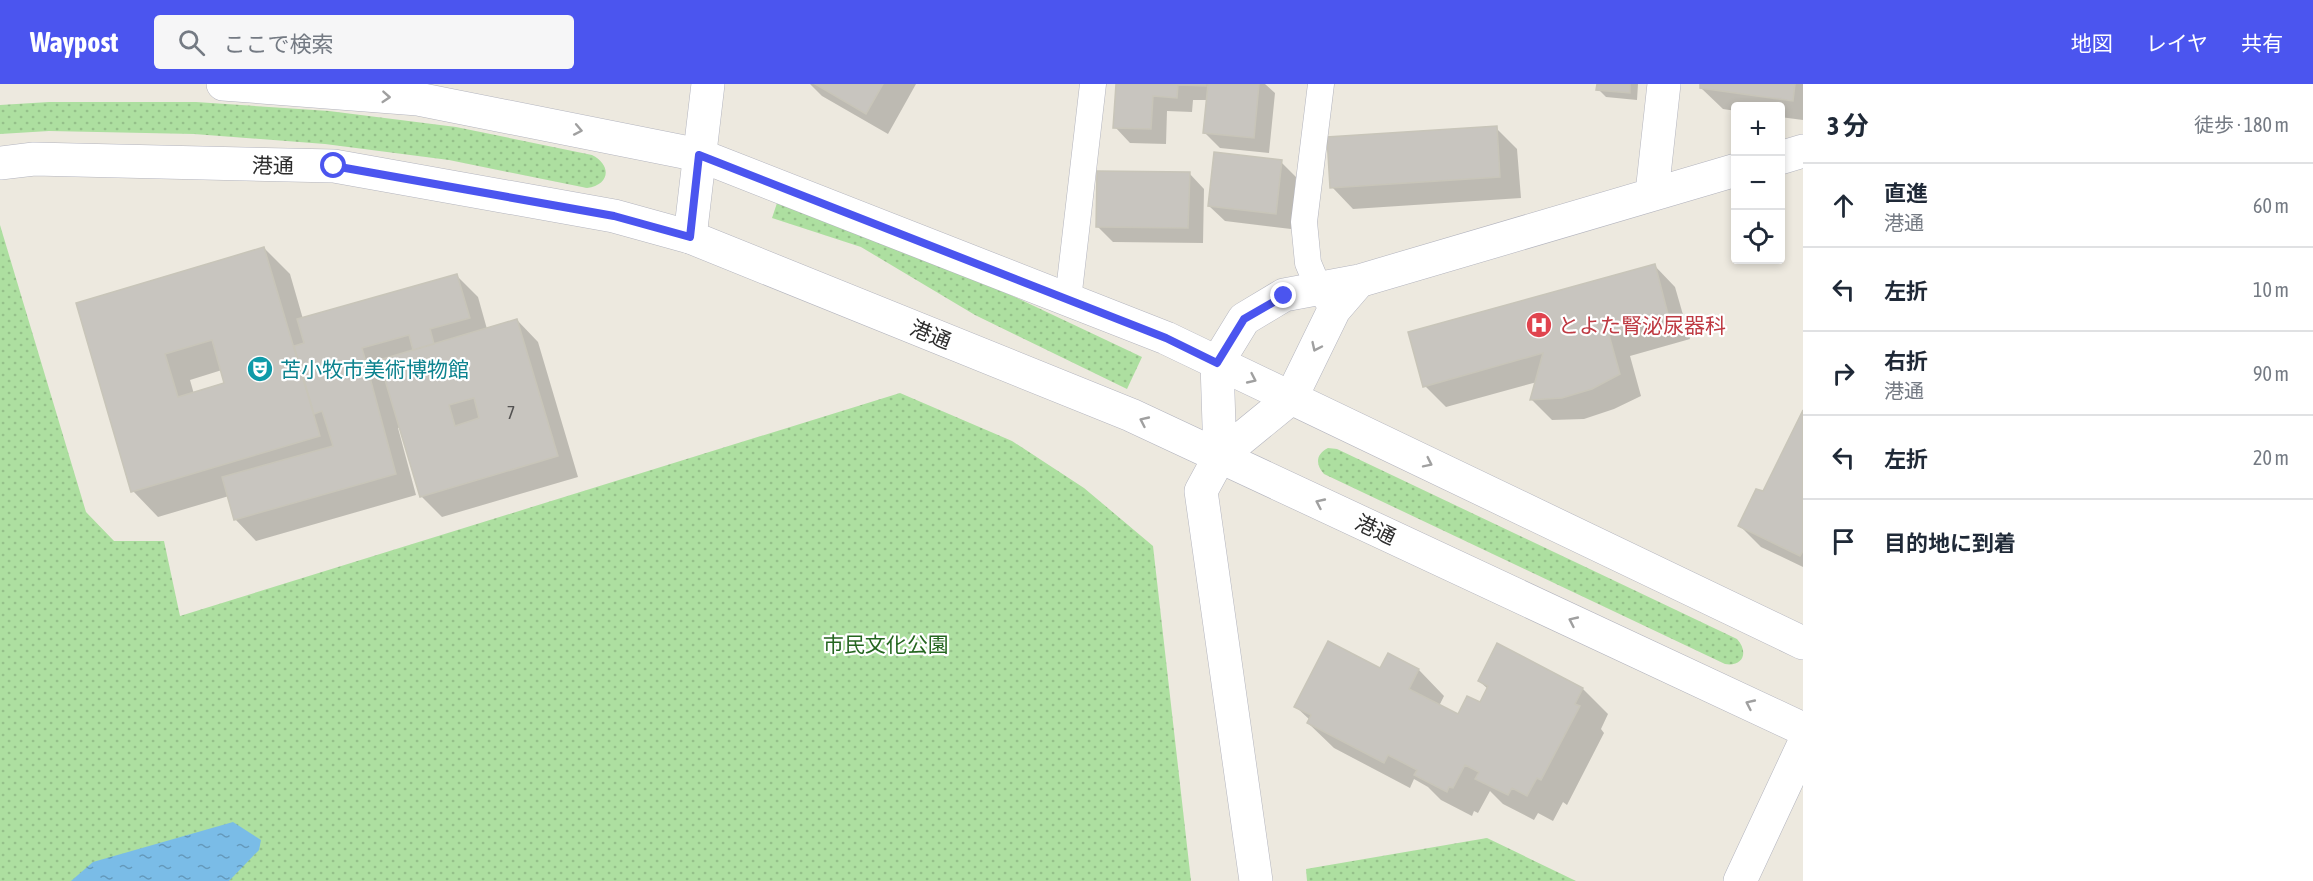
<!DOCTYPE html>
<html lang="ja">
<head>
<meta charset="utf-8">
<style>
	body { margin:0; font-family:"Asap Condensed","Noto Sans JP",sans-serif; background:#f6f6f7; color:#1f2937 }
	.controls { position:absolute; right:18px; top:18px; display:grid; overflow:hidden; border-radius:6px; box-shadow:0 3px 9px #0003 }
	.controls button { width:54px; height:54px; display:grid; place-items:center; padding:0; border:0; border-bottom:2px solid #e0e1e3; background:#fff; color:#1f2937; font:30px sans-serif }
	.stop { position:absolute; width:18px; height:18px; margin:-14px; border:4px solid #4b55ef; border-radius:50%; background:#fff }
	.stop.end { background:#4b55ef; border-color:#fff; box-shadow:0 2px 6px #0008 }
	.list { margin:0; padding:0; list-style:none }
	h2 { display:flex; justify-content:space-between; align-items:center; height:78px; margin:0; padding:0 24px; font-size:26px }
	h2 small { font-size:20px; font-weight:400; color:#747a83 }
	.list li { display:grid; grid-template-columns:39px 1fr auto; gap:18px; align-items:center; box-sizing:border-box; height:84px; padding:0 24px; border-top:2px solid #e0e1e3 }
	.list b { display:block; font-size:22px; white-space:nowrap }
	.list p { margin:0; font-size:20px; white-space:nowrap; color:#747a83 }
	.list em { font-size:20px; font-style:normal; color:#747a83 }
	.icon { flex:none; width:33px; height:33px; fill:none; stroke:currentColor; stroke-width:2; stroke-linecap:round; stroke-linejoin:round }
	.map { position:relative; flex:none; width:1803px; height:797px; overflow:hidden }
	header { display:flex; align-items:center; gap:36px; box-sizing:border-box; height:84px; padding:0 30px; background:#4b55ef; color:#fff }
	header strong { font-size:28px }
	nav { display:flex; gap:33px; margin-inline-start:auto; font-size:21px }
	.search { width:420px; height:54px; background:#f6f6f7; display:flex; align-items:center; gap:15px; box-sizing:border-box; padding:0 21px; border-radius:6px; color:#747a83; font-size:22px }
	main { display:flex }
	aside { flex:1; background:#fff }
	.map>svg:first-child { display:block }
	.grass { fill:url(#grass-dots) }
	.water { fill:url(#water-ripples) }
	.shadow { fill:#0003; fill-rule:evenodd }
	.building { fill:#c8c5bf; stroke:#c8c5b9; stroke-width:1.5; fill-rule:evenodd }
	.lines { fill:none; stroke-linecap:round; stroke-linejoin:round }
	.service-casing { stroke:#b3b4be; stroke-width:27 }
	.minor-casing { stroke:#b3b4be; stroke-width:34 }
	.tertiary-casing { stroke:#b3b4be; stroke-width:34 }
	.service { stroke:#fff; stroke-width:26 }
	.minor { stroke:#fff; stroke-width:33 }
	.tertiary { stroke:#fff; stroke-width:33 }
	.oneway { stroke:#a0a0a0 }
	.route { stroke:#4b55ef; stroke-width:8 }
	.labels { text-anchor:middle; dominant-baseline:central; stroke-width:4.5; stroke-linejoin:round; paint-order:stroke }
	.number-label { font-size:18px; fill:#535251 }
	.street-label { font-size:21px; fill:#2c2c2c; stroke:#fff }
	.health-label { font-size:21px; fill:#be3a42; stroke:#fff; text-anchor:start }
	.culture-label { font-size:21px; fill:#0d838f; stroke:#fff; text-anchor:start }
	.park-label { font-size:21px; fill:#256620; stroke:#fff }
</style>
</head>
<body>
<header>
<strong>Waypost</strong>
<div class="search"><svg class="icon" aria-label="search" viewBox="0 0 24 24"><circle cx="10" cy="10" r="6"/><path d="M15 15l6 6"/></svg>ここで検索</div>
<nav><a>地図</a><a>レイヤ</a><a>共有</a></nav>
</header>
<main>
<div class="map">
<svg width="1803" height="797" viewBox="0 0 1803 797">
	<defs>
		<pattern id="grass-dots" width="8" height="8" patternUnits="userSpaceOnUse" patternTransform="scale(1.5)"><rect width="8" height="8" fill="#addfa0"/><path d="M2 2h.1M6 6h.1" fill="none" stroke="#95c08a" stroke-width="1.8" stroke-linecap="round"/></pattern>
		<pattern id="water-ripples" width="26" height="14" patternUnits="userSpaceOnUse" patternTransform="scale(1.5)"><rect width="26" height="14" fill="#7abce7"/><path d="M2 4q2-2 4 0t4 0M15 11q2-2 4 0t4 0" fill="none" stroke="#6499bb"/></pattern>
	</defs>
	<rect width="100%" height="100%" fill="#ede9df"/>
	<path class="grass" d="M49,18H196L329,27L456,43L592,71C612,81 610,101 587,104L449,76L325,60L194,50L49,47L0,50V21Z
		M777,119L985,199L1142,273L1127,305L975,231L861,163L772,134Z
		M0,141L86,428L114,457H164L180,532L900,309L1012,357L1084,404L1153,462L1191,797H0Z
		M1328,364L1337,365L1737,555C1749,568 1743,583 1725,580L1324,390C1315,380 1316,370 1328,364Z
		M1487,754L1576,797H1307L1306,785Z"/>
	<path class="water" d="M233,738L261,756L259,766L229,797H71L93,778Z"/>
	<path class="shadow" d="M810,0H916L888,50L822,12Z
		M1117,0H1265L1275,9L1269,69L1220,64L1205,49L1208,16H1193L1192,28L1167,27L1166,60L1130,59L1115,43Z
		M1598,0H1638L1637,16L1606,13L1598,5Z
		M1702,0H1803V36L1780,33V22H1736V27L1723,25L1701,4Z
		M1496,44L1517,65L1521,114L1353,125L1332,103Z
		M1281,78L1296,93L1291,145L1225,137L1209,122Z
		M1189,89L1204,105L1203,159L1113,158L1098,143Z
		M264,164L290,190L303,235L457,192L478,213L487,245L517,236L538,258L578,393L442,433L421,412L401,343L398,344L416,411L256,457L235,435L229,412L158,433L133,407L78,220ZM222,286L226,300L194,310L190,296Z
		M1654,181L1675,203L1690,255L1630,272L1641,312L1614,325L1584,335L1552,336L1531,315L1537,298L1446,323L1425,302Z
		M1803,329V483L1761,463L1740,442L1764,409Z
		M1389,571L1419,586L1444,612L1439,622L1458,632L1481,620L1488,605L1479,597L1583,605L1608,630L1601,645L1604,649L1567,721L1563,718L1553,737L1538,729L1534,736L1503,720L1490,707L1478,729L1474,727L1472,732L1441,716L1428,703L1414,695L1410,704L1334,664L1308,639L1310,636L1296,623L1381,586Z"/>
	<path class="building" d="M815,0H883L866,30Z
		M1116,0H1206V2L1178,1L1177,14L1153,12L1151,45L1113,44Z
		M1208,0H1259L1254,54L1203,49Z
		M1597,0H1630V9L1596,6Z
		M1700,0H1795L1793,17L1700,4Z
		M1497,42L1500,93L1330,104L1327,53Z
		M1214,68L1282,76L1276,130L1208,122Z
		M1097,87L1190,88L1188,144L1096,143Z
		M264,163L320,352L131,408L76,219ZM212,256L224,299L178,313L165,270Z
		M1655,180L1669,234L1609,251L1620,290L1592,305L1562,314L1530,316L1543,269L1423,303L1408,248Z
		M457,190L470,234L430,245L434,260L413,266L409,251L362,264L396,390L234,436L222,393L333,362L322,327L314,330L294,262L304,259L297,235Z
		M517,235L558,372L420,413L379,276ZM474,314L479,334L455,342L449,321Z
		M1803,326V467L1800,472L1738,442L1756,405L1763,407Z
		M1328,557L1380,584L1388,569L1419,585L1409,605L1458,630L1467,612L1480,618L1488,602L1478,597L1497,559L1583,604L1575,620L1580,622L1541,696L1537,694L1527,712L1512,704L1508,711L1475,695L1479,688L1465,681L1453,704L1449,703L1447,708L1414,691L1417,686L1388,671L1384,679L1307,639L1311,631L1294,623Z"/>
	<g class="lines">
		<g class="service-casing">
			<path id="service" d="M1321,0L1304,138L1308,179L1319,205L1329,219
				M1068,216L1093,0"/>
		</g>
		<g class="minor-casing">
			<path id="minor" d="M1780,74L1803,67
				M1652,109L1664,0
				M690,153L708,0
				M1220,372L1217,279L1244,235L1284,211L1359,197L1736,86
				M1256,797L1201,407L1220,372L1291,314L1334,226L1359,197
				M1740,797L1803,662"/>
		</g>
		<g class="tertiary-casing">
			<path id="tertiary" d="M223,0L418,15L699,71L1166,254L1803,559
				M0,79L34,75L334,82L614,132L690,153L1131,331L1803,645"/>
		</g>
		<use href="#service" class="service"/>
		<use href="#minor" class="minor"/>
		<use href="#tertiary" class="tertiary"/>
	</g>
	<defs><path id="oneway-chevron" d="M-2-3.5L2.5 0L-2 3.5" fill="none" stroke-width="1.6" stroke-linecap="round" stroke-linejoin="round" transform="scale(1.5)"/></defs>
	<g class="oneway">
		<use href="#oneway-chevron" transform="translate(386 13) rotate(4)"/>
		<use href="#oneway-chevron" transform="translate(578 46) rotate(11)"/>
		<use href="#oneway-chevron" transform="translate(1316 263) rotate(115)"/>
		<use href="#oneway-chevron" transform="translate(1252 295) rotate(25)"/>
		<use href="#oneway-chevron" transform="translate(1144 337) rotate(-155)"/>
		<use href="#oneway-chevron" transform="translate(1428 379) rotate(26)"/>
		<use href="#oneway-chevron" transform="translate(1320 419) rotate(-155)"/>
		<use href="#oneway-chevron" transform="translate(1573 537) rotate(-155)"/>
		<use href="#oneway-chevron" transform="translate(1750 620) rotate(-155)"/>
	</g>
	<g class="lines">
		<path class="route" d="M334,82L614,132L690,153L699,71L1166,254L1217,279L1244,235L1284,212"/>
	</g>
	<defs>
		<g id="hospital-disc" transform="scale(1.35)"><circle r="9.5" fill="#e0444e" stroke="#fff"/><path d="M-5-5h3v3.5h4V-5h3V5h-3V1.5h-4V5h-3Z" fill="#fff"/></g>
		<g id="theatre-disc" transform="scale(1.35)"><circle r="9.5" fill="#0f9aa8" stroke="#fff"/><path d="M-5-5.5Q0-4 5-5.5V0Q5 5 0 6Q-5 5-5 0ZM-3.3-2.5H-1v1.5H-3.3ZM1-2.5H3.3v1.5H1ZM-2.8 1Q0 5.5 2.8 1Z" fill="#fff"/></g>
	</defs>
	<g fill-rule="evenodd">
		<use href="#hospital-disc" x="1539" y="241"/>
		<use href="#theatre-disc" x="260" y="285"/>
	</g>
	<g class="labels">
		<g class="number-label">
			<text x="511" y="328">7</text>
		</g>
		<g class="street-label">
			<text transform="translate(273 81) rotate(1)">港通</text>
			<text transform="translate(931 250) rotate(22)">港通</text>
			<text transform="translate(1376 445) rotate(25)">港通</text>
		</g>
		<g class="health-label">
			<text x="1558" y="241">とよた腎泌尿器科</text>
		</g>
		<g class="culture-label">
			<text x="280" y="285">苫小牧市美術博物館</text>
		</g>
		<g class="park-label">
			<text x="886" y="560">市民文化公園</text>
		</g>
	</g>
</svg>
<div class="controls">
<button>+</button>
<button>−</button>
<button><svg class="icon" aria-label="locate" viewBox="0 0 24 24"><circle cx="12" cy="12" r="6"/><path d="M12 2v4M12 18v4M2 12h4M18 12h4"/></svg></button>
</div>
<div class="stop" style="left:334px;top:82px"></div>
<div class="stop end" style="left:1284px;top:212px"></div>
</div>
<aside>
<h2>3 分<small>徒歩 · 180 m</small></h2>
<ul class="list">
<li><svg class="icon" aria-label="ahead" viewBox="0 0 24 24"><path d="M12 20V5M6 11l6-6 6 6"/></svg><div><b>直進</b><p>港通</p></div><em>60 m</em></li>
<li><svg class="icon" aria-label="left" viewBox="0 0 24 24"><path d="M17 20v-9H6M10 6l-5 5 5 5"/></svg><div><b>左折</b></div><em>10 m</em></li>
<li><svg class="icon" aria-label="right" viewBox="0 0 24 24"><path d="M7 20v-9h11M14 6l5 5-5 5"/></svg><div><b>右折</b><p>港通</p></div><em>90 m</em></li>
<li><svg class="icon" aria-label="left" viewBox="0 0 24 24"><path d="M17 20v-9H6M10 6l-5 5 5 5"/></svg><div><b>左折</b></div><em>20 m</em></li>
<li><svg class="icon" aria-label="arrive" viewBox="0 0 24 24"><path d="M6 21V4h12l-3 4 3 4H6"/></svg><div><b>目的地に到着</b></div></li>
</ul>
</aside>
</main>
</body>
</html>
